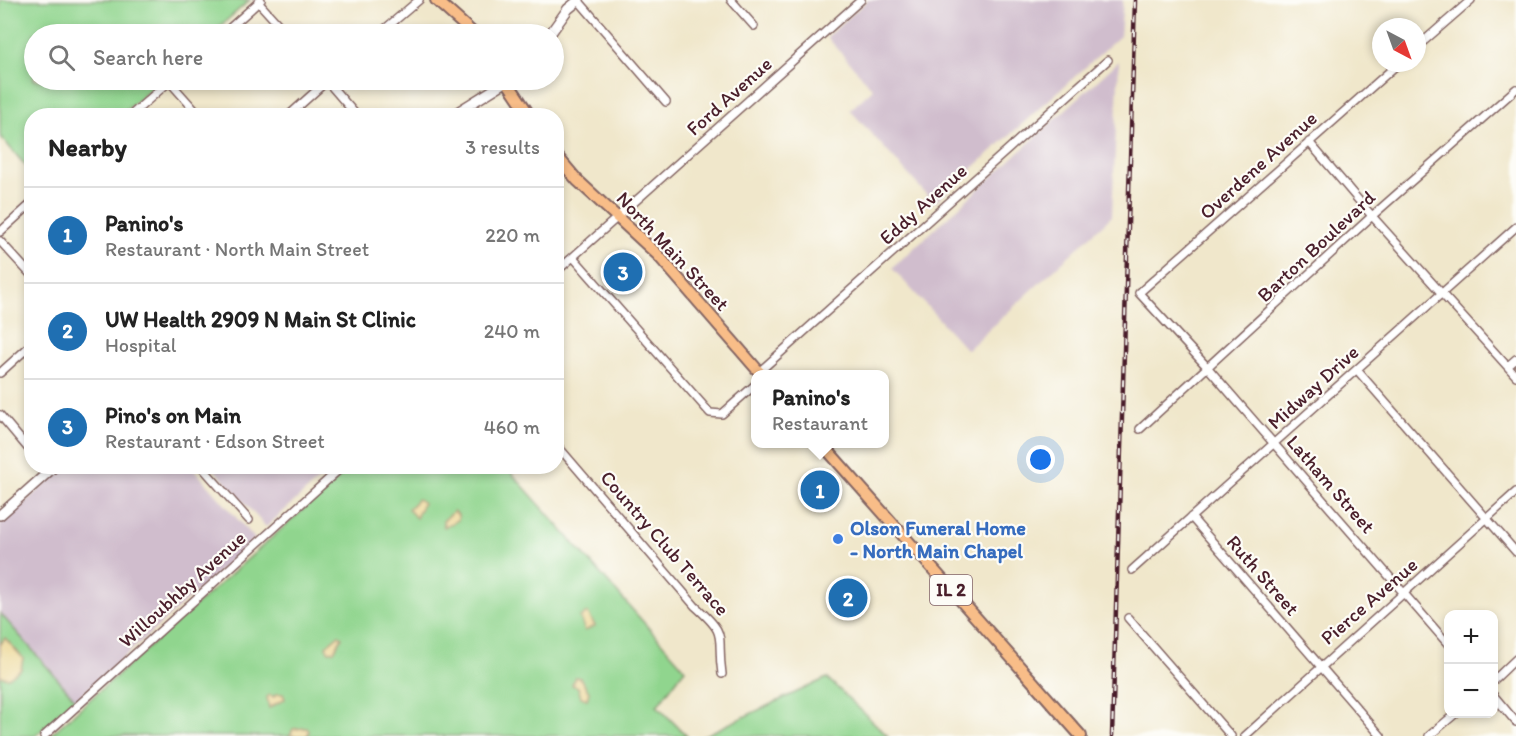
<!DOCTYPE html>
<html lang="en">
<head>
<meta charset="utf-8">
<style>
	body { margin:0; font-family:Itim,sans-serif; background:#f6f6f6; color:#222 }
	.controls { position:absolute; right:18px; bottom:18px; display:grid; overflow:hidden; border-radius:12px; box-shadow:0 3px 9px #0003 }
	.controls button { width:54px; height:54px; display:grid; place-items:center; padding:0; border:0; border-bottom:2px solid #e0e0e0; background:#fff; color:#222; font:30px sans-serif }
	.compass { position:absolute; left:1372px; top:18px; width:54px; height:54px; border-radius:50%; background:#fff; box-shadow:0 3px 9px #0003; rotate:139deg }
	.you { position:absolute; left:1041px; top:460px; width:21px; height:21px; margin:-15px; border:4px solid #fff; border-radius:50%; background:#1a73e8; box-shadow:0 0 0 9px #1a73e833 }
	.badge { display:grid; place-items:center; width:39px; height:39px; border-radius:50%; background:#1f6fb2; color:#fff; font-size:20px; font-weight:700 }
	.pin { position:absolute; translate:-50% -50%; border:3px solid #fff; box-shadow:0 2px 6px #0006 }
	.popup { position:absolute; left:751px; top:370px; width:138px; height:78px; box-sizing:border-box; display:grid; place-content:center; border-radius:12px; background:#fff; filter:drop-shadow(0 2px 4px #0005); font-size:20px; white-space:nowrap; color:#767676 }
	.popup b { font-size:22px; color:#222 }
	.popup::after { content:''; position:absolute; left:50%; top:100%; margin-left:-12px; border:12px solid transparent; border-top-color:#fff }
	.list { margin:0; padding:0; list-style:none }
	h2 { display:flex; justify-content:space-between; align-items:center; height:78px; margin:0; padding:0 24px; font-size:26px }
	h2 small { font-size:20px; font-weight:400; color:#767676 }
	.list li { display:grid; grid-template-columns:39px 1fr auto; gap:18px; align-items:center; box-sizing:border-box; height:96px; padding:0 24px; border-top:2px solid #e0e0e0 }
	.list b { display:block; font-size:22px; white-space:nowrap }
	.list p { margin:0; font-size:20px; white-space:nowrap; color:#767676 }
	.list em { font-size:20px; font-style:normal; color:#767676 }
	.icon { flex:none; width:33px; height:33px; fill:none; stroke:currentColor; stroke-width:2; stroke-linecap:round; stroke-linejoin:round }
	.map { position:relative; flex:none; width:1516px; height:736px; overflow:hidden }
	.search { position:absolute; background:#fff; box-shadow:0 3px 9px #0003; left:24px; top:24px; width:540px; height:66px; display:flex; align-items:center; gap:15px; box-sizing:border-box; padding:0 21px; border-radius:33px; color:#767676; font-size:22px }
	.panel { position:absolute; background:#fff; box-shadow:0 3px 9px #0003; left:24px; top:108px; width:540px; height:366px; border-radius:24px }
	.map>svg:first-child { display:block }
	.industrial { fill:#d0bdcd }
	.green { fill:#90d58e; stroke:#6d7a5c; stroke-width:1.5 }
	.sand { fill:#eeda9e; stroke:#9c7c64; stroke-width:1.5 }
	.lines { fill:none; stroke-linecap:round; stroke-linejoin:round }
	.minor-casing { stroke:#846563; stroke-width:10 }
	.tertiary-casing { stroke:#846563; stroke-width:12 }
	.primary-casing { stroke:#846563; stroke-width:14 }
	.minor { stroke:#fff; stroke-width:7 }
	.tertiary { stroke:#fff; stroke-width:9 }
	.primary { stroke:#f8bd88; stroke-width:10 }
	.rail-casing { stroke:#4a1f2b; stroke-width:4.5 }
	.rail { stroke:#fdfcf7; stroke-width:2; stroke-dasharray:7; stroke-linecap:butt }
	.shop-dot { fill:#3f7fe0; stroke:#fdfcf7; stroke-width:2 }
	.labels { text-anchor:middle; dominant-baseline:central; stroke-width:4.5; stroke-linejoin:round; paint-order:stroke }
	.shield { fill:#fdfcf7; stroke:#806168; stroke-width:1.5 }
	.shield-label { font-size:18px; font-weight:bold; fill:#4a1f2b }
	.street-label { font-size:20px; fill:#4a1f2b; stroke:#fdfcf7 }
	.shop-label { font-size:20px; font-weight:bold; fill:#366cbe; stroke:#fdfcf7; text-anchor:start }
</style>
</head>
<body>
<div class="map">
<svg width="1516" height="736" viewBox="0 0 1516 736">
	<rect width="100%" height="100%" fill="#fdfcf7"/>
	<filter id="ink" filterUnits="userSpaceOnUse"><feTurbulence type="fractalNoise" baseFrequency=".0167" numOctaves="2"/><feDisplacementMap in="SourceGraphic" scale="12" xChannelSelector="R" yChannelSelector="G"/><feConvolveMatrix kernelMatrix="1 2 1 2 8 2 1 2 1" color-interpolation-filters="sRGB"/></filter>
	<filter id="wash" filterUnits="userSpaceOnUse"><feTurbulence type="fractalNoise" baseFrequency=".008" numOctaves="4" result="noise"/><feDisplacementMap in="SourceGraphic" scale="24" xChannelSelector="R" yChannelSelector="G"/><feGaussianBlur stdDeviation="1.35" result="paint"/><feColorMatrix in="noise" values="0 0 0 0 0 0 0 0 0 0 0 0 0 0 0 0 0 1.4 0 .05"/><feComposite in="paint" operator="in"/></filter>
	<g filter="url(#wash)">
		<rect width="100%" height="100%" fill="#f0e7cb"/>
		<path class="industrial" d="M868,0H1123L1120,36L934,203L850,110L873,89L827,37Z
			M1119,61L1112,216L967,350L892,268Z
			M65,467H192L255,539L76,700L0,613V524Z
			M212,467H333L266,527Z"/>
		<path class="green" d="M0,0H250L211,34H34V80H161L121,115L32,116L31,172L0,136Z
			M454,466L459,470L508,469L685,669L657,706L687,736H49L351,467Z
			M0,613L76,700L35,736H0Z
			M827,678L888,736H703Z"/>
		<path class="sand" d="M418,499L423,503L416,518L408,509Z
			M454,511L458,515V520L444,527L443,521Z
			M588,613L595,626L585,631L580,617Z
			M339,635L342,637L334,651H328L326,646Z
			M5,638L23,658L21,669L8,678L0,676V645Z
			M575,677L580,678L589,692L587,699L581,697L578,687L572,685Z
			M276,694H283L285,699L269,708L267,697L270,695L274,697Z
			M307,728L309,731L307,736H290L293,729Z"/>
	</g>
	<g filter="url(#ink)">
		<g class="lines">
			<g class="minor-casing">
				<path id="minor" d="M578,0L666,102
					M731,0L754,26
					M258,2L287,34
					M223,34L261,0
					M379,34L419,0
					M1417,47L1471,0
					M1399,63L1139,293L1209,369L1448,644
					M326,80L357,116
					M169,81L200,116
					M130,116L171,80
					M288,116L328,80
					M1309,142L1372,216L1516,376
					M0,232L32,203
					M0,241L32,276
					M573,257L710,413L722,414L756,384
					M556,272L861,0
					M1508,366L1516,359
					M1357,370L1516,552
					M759,372L1108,60
					M0,373L32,344
					M0,415L32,453
					M1140,429L1372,216L1516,89
					M556,444L695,606C730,637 716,634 722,674
					M201,466L249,520
					M1191,517L1381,736
					M1132,570L1516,227
					M1128,618L1231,736
					M1494,680L1516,659
					M1494,696L1516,722
					M44,736L343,466
					M1245,736L1516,492
					M1429,736L1455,714"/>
			</g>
			<g class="tertiary-casing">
				<path id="tertiary" d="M550,34L568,9L579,0
					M451,116L509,80
					M0,515L55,466"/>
			</g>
			<g class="primary-casing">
				<path id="primary" d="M436,0L474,34
					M506,80L530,116
					M556,155L577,180L657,254L761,374
					M822,444L1081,736"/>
			</g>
			<use href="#minor" class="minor"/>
			<use href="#tertiary" class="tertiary"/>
			<use href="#primary" class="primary"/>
			<g class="rail-casing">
				<path id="rail" d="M1112,736L1135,0"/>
			</g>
			<use href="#rail" class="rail"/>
		</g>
	</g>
	<circle class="shop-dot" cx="838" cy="539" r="6"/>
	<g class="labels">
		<rect class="shield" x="930" y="575" width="42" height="30" rx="4.5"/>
		<g class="shield-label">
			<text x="951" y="590">IL 2</text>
		</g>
		<g class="street-label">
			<text transform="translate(729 96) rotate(-42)">Ford Avenue</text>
			<text transform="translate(1258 165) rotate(-42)">Overdene Avenue</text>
			<text transform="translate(923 204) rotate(-42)">Eddy Avenue</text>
			<text transform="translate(1316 246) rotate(-43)">Barton Boulevard</text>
			<text transform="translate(673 251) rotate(47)">North Main Street</text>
			<text transform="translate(1313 387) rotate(-42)">Midway Drive</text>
			<text transform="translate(1331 484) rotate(49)">Latham Street</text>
			<text transform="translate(665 543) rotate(49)">Country Club Terrace</text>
			<text transform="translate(1263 575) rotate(49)">Ruth Street</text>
			<text transform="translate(182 589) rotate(-42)">Willoubhby Avenue</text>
			<text transform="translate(1369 601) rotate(-41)">Pierce Avenue</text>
		</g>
		<g class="shop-label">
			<text x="850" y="528">Olson Funeral Home<tspan x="850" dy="23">- North Main Chapel</tspan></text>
		</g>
	</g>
</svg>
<div class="controls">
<button>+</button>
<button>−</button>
</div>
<svg class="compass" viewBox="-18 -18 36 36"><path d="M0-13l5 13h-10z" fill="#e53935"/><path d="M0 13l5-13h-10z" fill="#767676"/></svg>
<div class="you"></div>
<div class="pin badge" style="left:820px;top:490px">1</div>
<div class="popup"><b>Panino's</b>Restaurant</div>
<div class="pin badge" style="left:848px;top:598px">2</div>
<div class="pin badge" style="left:623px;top:272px">3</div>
<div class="search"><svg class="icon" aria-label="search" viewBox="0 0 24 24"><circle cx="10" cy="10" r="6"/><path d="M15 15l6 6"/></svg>Search here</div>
<section class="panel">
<h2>Nearby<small>3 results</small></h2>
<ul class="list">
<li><span class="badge">1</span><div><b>Panino's</b><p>Restaurant · North Main Street</p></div><em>220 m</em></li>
<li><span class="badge">2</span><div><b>UW Health 2909 N Main St Clinic</b><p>Hospital</p></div><em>240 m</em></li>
<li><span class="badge">3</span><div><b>Pino's on Main</b><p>Restaurant · Edson Street</p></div><em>460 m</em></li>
</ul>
</section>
</div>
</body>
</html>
